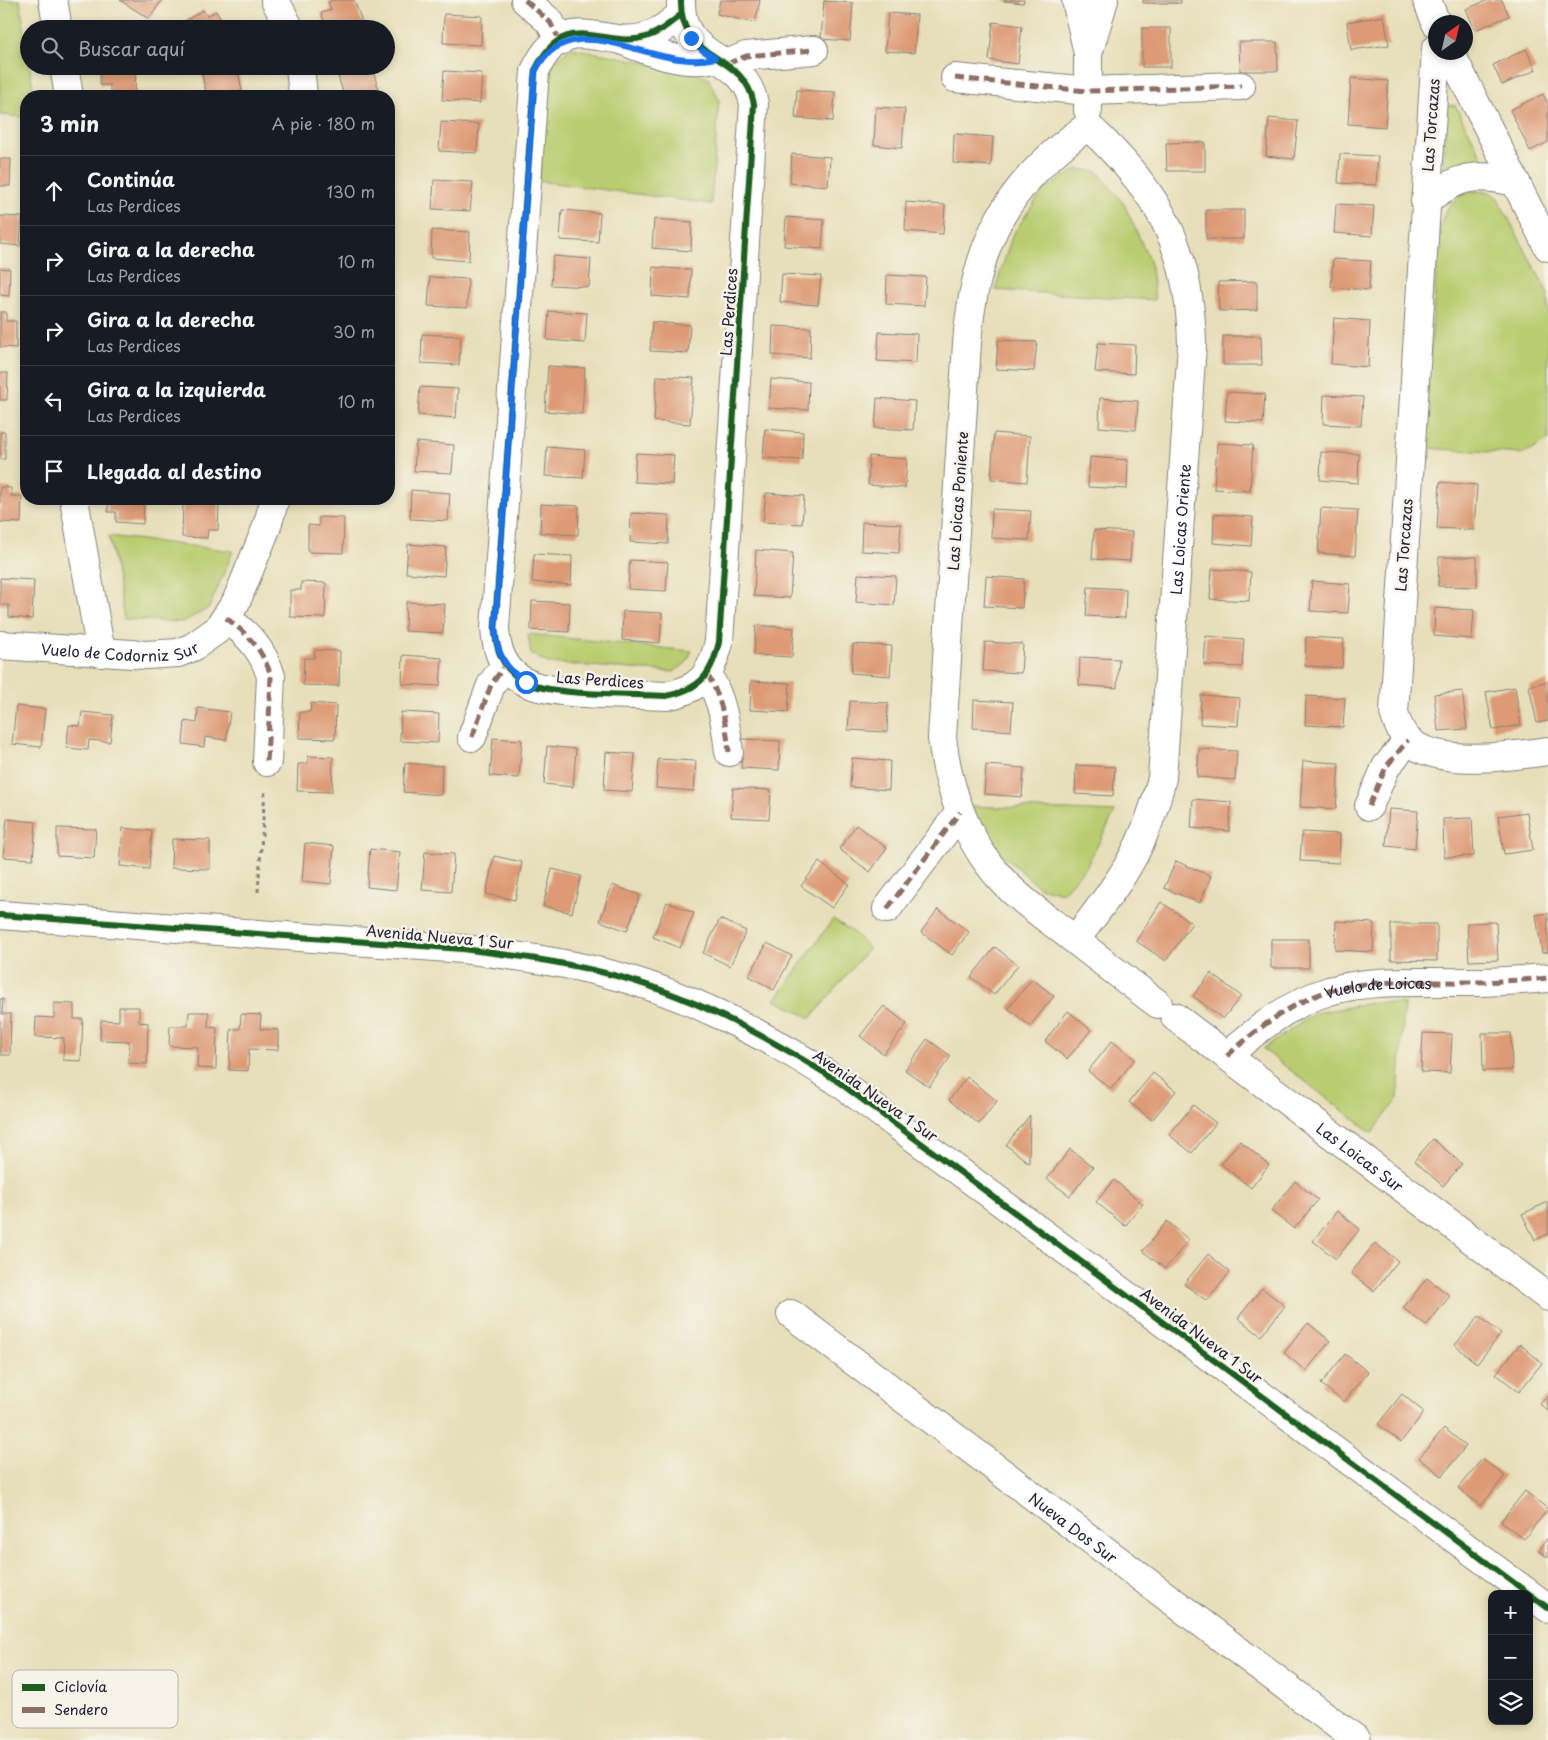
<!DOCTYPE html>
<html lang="es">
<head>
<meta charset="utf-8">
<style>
	body { margin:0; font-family:"Playpen Sans",sans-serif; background:#242831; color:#f1f3f6 }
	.controls { position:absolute; right:15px; bottom:15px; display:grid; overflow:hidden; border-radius:10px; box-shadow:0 2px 8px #0003 }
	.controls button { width:45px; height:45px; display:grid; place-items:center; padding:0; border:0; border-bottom:1px solid #363941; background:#171b24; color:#f1f3f6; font:25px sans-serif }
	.compass { position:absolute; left:1428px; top:15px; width:45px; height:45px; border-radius:50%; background:#171b24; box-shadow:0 2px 8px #0003; rotate:34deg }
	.stop { position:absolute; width:15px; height:15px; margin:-11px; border:4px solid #1a73e8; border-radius:50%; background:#fff }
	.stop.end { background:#1a73e8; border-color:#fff; box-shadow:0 1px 5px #0008 }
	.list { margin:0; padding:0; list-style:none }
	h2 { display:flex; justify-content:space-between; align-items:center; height:65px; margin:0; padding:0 20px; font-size:21px }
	h2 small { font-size:16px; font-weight:400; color:#9ea1a6 }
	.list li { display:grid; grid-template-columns:32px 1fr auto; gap:15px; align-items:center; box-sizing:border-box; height:70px; padding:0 20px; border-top:1px solid #363941 }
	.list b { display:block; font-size:19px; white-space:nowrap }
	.list p { margin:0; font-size:16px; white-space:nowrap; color:#9ea1a6 }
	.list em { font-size:16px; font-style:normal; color:#9ea1a6 }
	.icon { flex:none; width:28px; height:28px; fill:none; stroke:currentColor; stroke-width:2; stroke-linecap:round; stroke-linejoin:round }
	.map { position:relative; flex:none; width:1548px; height:1740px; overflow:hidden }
	.search { position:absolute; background:#171b24; box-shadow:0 2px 8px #0003; left:20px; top:20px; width:375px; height:55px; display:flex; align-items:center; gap:12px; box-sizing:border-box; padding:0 18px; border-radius:28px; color:#9ea1a6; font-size:19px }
	.panel { position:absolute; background:#171b24; box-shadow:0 2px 8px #0003; left:20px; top:90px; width:375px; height:415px; border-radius:20px }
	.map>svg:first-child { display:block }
	.green { fill:#bacc6f; stroke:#6e7755 }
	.building { fill:#dd9a75 }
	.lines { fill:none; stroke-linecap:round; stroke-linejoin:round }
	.minor-casing { stroke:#84807a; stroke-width:30 }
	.path { stroke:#84807a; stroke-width:3; stroke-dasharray:4 4; stroke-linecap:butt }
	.minor { stroke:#fff; stroke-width:28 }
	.quiet { stroke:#8d6e63; stroke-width:5; stroke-dasharray:10 5; stroke-linecap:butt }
	.cycleway-casing { stroke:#f7f3e8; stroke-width:9 }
	.cycleway { stroke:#1b5e20; stroke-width:6 }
	.route { stroke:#1a73e8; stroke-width:6 }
	.labels { text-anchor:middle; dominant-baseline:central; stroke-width:5; stroke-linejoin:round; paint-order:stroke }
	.street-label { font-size:15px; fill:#22223b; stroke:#f7f3e8 }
	.key { fill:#f7f3e8; stroke:#b7b4b4; stroke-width:1 }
	.key-label { font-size:14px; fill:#22223b }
</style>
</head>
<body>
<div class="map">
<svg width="1548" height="1740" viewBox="0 0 1548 1740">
	<rect width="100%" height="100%" fill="#f7f3e8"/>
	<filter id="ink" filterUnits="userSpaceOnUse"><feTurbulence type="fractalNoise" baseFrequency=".02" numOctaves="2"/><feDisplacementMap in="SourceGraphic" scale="10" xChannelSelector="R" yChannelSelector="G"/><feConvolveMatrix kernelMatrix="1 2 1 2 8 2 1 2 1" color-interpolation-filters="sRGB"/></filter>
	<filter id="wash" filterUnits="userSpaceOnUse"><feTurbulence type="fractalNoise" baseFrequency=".0096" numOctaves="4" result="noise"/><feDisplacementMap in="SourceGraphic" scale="20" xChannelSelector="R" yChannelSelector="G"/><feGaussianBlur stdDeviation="1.12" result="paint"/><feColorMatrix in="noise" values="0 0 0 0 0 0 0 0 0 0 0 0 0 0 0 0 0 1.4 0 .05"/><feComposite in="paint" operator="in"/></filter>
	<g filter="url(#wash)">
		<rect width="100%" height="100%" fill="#e7dfb9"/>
		<path class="green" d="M0,0H20L34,96H26V117L0,115Z
			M571,48L682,69L708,78L719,100L711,204L539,181L548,66Z
			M1455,105L1484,161L1443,170L1447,106Z
			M1078,169L1098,172L1124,204L1150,261L1155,300L995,290L1012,236L1043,190Z
			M1473,191L1489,192L1497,197L1548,293V441L1524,454L1424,448L1439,230C1446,207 1450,199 1473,191Z
			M109,536L233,551L209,608L183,622L124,619Z
			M528,634L692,651L686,663L674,672L548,663L531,654Z
			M971,806L1115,812L1086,867L1062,893L1039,887L989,843Z
			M833,919L853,932L869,948L811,1018L775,1000Z
			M1378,1002L1404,1004L1398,1099L1372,1133L1263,1049L1315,1013Z"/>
		<g id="blocks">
			<path class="building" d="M120,0H162L149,19Z
				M334,0H354L364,27L327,29L321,13L331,10L328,2Z
				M720,0H760L755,23L717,14Z
				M1004,0H1024L1023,3L1004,1Z
				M1143,0H1181V3H1143Z
				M1488,0H1502L1509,16L1475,30L1466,9Z
				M824,1L853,3L850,41L821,39Z
				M203,10L207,16L216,11L227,29H186L182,23Z
				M888,13L917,15L914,53L885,51Z
				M444,14L482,16L481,45L443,43Z
				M1384,16L1389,45L1351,50L1347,22Z
				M993,22L1022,26L1018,64L989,60Z
				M1142,28H1171V67H1142Z
				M1239,42H1277L1278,71H1240Z
				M1526,49L1536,70L1502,85L1493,65Z
				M100,66H136L135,94L110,93V85H100Z
				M200,66H237L242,91L220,96H207Z
				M346,66H372L379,92L366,96H344L338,76L348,74Z
				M444,71L482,73L480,103L442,100Z
				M1351,78L1388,81L1385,127L1348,124Z
				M797,90L835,92L833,121L795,118Z
				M1543,94L1548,104V142L1530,151L1510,110Z
				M876,107L905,109L902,148L874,145Z
				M1269,118L1298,121L1294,159L1266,156Z
				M441,122L479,124L477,153L439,151Z
				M954,134L993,137L991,166L953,163Z
				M1205,142V171H1167L1166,143Z
				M792,154L830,157L828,186L790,183Z
				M1340,154L1378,156L1376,185L1338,183Z
				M0,159H11L10,186H0Z
				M434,180L473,182L470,211L432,209Z
				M906,202L945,205L943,234L905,231Z
				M1336,204L1374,206L1372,236L1334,233Z
				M562,210L600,213L598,242L560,240Z
				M1206,210H1244V239H1206Z
				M0,216L22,217L20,246L0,244Z
				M786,217L824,220L822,249L784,246Z
				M654,219L692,222L691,251L652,248Z
				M432,230L470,232L469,261L431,258Z
				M553,256L591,259L589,287L551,285Z
				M1333,259L1371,261L1369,290L1331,287Z
				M653,267L691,270L690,299L652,296Z
				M0,268L10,269L9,296L0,295Z
				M782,274L821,276L818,305L780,302Z
				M887,275L926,277L924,306L886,304Z
				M430,277L468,279L467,308L428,306Z
				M1257,281V310L1219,311L1218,282Z
				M549,311L587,313L585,343L547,340Z
				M0,312H6V321H16V348L0,347Z
				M1334,318L1370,321L1368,367L1331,364Z
				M652,322L690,325L688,353L650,351Z
				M773,326L811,328L810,358L772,355Z
				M879,332L917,334L916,363L877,361Z
				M422,334L461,336L459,365L421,363Z
				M1223,336H1261L1262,365H1223Z
				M998,340L1037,342L1034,371L996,369Z
				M1098,343L1135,345L1134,374L1095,372Z
				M548,366L585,368L582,414L545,411Z
				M0,373H8L7,400H0Z
				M657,376L694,378L690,424L654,421Z
				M771,379L809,382L808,410L769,408Z
				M420,387L458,389L456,418L418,415Z
				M1227,392L1265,394L1263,423L1225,421Z
				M1324,395L1363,397L1361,426L1323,424Z
				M877,398L915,401L913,430L875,428Z
				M1100,398L1138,401L1136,430L1099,427Z
				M765,429L803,432L802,460L763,458Z
				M0,432H5V459H0Z
				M994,433L1030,436L1027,482L991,479Z
				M416,442L454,445L452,473L414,471Z
				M1217,443L1253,445L1250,491L1214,489Z
				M547,447L585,450L583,478L545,476Z
				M1321,452L1359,454L1358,483L1320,480Z
				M636,453L674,455L672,484L634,482Z
				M869,456L907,459L905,488L868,485Z
				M1090,457L1128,460L1127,489L1088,487Z
				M1440,482L1477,485L1474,530L1437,528Z
				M0,487L11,488V496H22L21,523L0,522Z
				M411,490L450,493L448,521L410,519Z
				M766,493L804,496L802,524L763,522Z
				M108,499H144L143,524L116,522V512H108Z
				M183,502L219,504L218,530H208L207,538L182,537Z
				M541,504L579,506L578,535L540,533Z
				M1321,508L1358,510L1355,556L1318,553Z
				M992,509L1031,511L1029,540L991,538Z
				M631,513L669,515L668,544L630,542Z
				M1214,514L1253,517L1251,546L1213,543Z
				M319,517L344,518L343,553L308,552V525L319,526Z
				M862,522L901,524L899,553L861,551Z
				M1094,530L1132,532L1130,561L1092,559Z
				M408,544L446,547L444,576L406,573Z
				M756,550L793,553L790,598L754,596Z
				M534,554L572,556L571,585L532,582Z
				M1439,557H1477V587L1438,586Z
				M630,560L668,562L666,591L628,589Z
				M1212,569L1251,572L1249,601L1210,599Z
				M858,574L896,576L894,605L856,602Z
				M986,576L1024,579L1022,608L984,606Z
				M0,578L34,580L32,619L9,617V605H0Z
				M1312,581L1350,584L1348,613L1310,611Z
				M301,582L326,583L325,618L290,617V590H301Z
				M1088,587L1126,589L1125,618L1086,616Z
				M532,601L570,603L569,632L531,630Z
				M406,602L445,604L443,633L405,631Z
				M1435,608L1474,610L1472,639L1434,636Z
				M623,611L662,613L660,643L622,640Z
				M756,625L794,628L792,657L754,655Z
				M1206,636L1244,639L1242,667L1204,665Z
				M1306,637L1344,639L1342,668L1305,666Z
				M985,642L1023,644L1021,673L983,671Z
				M853,644L892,646L890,676L851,673Z
				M315,650L340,651L339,686L303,685L304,658H314Z
				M403,655L442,658L440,686L402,684Z
				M1080,657L1119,659L1117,688L1079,685Z
				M751,681L790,683L788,712L750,710Z
				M1548,681V721L1537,723L1529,686Z
				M1515,687L1521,725L1493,730L1486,692Z
				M1462,691L1467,729L1438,731L1434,694Z
				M1201,695L1240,698L1238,726L1200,724Z
				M1306,696L1345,698L1343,727L1305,725Z
				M974,700L1013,702L1011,731L973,728Z
				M850,701L888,703L887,732L848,730Z
				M311,703L336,705L335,739L299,738L300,712H310Z
				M16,706L45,709L41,747L12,744Z
				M198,708L230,712L226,740L205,737L204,747L183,744L185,721L197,723Z
				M82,712L113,715L110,742L89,740L88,750L66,748L69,725L80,726Z
				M401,712L439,714L438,743L400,741Z
				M493,738L522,740L519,778L490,776Z
				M742,739L780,741L779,770L741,768Z
				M547,746L576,749L573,787L544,784Z
				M1199,749L1237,751L1235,780L1197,777Z
				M606,752L635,754L632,792L604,790Z
				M308,756L333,757L332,792L297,791L298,764H308Z
				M852,758L890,761L889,790L850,787Z
				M658,759L696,761L694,791L656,788Z
				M1303,761L1339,763L1336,809L1300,807Z
				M405,763L442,766L441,795L403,792Z
				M986,765L1024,768L1022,797L984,794Z
				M1076,765L1115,767L1113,796L1075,794Z
				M733,788L771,790L769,819L731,817Z
				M1193,799L1231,802L1229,831L1191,828Z
				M1389,809L1418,811L1415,849L1386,846Z
				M1527,812L1533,850L1504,854L1498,816Z
				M1472,818L1474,856L1444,857L1443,819Z
				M7,819L36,822L33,859L3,857Z
				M856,825L887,848L870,872L839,849Z
				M57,828L96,829L94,858L57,856Z
				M123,828L152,831L149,869L120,866Z
				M1302,832L1340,834L1339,863L1300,861Z
				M172,839L210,840V869L171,868Z
				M305,843L334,846L331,884L302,881Z
				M370,849L400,852L396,890L367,887Z
				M425,852L454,854L451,892L422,890Z
				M494,856L522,862L515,900L486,894Z
				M1176,861L1211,876L1200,903L1164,888Z
				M819,862L849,884L832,908L801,886Z
				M552,869L581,876L572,913L543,906Z
				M612,885L640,895L627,931L600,921Z
				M667,902L694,913L680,948L653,937Z
				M1161,902L1192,923L1166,961L1136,941Z
				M938,909L969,932L952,955L921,932Z
				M1548,913V952L1542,953L1536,915Z
				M720,919L746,931L730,966L703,953Z
				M1336,921L1374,923L1373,952L1335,950Z
				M1496,922L1498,960L1469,961L1467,923Z
				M1391,924H1437V961L1391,960Z
				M1271,939H1309V968H1271Z
				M767,943L792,956L774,990L749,976Z
				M995,947L1018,965L994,995L971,977Z
				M1211,973L1241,996L1223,1019L1193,996Z
				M1032,979L1054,996L1030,1026L1008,1008Z
				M0,999H3L2,1014H11L10,1055H0Z
				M54,1003L74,1004V1019H83L81,1061L63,1060L64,1038L35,1037L36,1017L54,1018Z
				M884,1006L907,1024L883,1054L860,1036Z
				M119,1007H139V1022L148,1023L147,1064L128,1063L129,1041L100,1040L101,1020L119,1021Z
				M1068,1011L1091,1030L1067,1059L1045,1041Z
				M189,1012H209L208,1027L217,1028L216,1069L197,1068L198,1047L169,1046L170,1026H188Z
				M241,1014L261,1015L260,1029L278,1030V1050L249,1049L248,1071L229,1070L231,1029H240Z
				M1423,1033L1452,1034L1450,1073L1421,1072Z
				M1482,1033H1511L1512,1070L1483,1071Z
				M927,1039L951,1056L929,1087L905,1070Z
				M1112,1041L1135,1059L1111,1089L1088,1071Z
				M1153,1073L1176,1091L1152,1120L1129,1102Z
				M967,1077L997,1101L979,1124L949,1100Z
				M1193,1105L1216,1123L1192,1153L1169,1135Z
				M1030,1115L1029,1163L1006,1145Z
				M1433,1139L1462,1164L1443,1186L1414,1161Z
				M1240,1141L1269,1165L1251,1188L1221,1164Z
				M1070,1149L1093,1167L1070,1196L1047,1179Z
				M1114,1180L1143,1204L1125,1226L1096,1202Z
				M1295,1181L1318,1200L1294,1229L1271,1211Z
				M1548,1202V1234L1535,1240L1522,1214Z
				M1337,1211L1360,1229L1336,1259L1313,1241Z
				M1167,1221L1189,1240L1165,1269L1143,1251Z
				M1375,1243L1398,1261L1374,1291L1351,1273Z
				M1208,1254L1230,1272L1207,1301L1184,1284Z
				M1427,1278L1450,1296L1426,1326L1403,1308Z
				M1262,1288L1285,1306L1261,1336L1238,1318Z
				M1479,1316L1501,1334L1477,1364L1455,1345Z
				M1308,1323L1330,1341L1306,1371L1284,1353Z
				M1520,1344L1542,1363L1519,1392L1496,1374Z
				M1345,1354L1368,1372L1344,1402L1321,1384Z
				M1402,1394L1424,1412L1401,1442L1378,1424Z
				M1548,1395V1411L1540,1404Z
				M1444,1428L1466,1446L1442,1476L1419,1458Z
				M1482,1459L1505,1476L1481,1506L1458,1488Z
				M1525,1491L1548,1509L1524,1539L1501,1521Z
				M1548,1537V1557L1539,1551Z"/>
		</g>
	</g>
	<g filter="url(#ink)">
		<use href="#blocks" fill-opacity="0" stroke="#84807a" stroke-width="1"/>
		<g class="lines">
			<g class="minor-casing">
				<g id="minor">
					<path d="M53,0L58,29"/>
					<path d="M275,0L290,29"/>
					<path d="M525,0L550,22L560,41"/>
					<path d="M681,0C679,64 744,50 754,104L719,642C711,676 700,689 666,696C633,694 551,696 525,682C504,671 496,651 495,628L535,71C565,6 603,50 646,37C660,33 671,22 682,14"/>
					<path d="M1076,0L1088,54V110"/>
					<path d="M1427,0L1436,23"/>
					<path d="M621,40C649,52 684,66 715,58"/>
					<path d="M1436,49L1394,713C1397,723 1401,733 1408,740C1438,768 1511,756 1548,751"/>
					<path d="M1450,52L1548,247"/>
					<path d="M1088,54L1104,0"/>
					<path d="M727,64L746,56L814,50"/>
					<path d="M64,66L69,96"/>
					<path d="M300,66L303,96"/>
					<path d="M955,78L1088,91L1241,86"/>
					<path d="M1088,126C1005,185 975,243 967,343L942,738C948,788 966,841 1001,879C1019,899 1041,914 1062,930C1094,955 1126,980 1158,1004"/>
					<path d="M1425,201C1461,175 1472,173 1516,182"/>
					<path d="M74,499L101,653"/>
					<path d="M226,618C248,634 263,650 271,676L267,762"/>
					<path id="s1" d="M0,645L146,655L178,653L193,647L217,630L236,602L266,529L275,499"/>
					<path d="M707,674C722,698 726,724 729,752"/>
					<path d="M472,737L491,685L505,665"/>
					<path d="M1369,806L1386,767L1408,740"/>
					<path d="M887,909L960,812"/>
					<path d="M0,915L463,949C511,955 558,961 605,973C687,993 765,1035 836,1080L1548,1608"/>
					<path id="s2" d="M1075,940C1119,884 1145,849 1162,778L1192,345C1190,246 1159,192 1088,126"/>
					<path id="s3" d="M1175,1017L1548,1297"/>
					<path id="s4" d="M1227,1056C1257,1029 1290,1003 1329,991C1375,978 1422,983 1468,982C1495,982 1522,980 1548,978"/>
					<path id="s5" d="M791,1314L1357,1740"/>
				</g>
			</g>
			<path class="path" d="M258,892L265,790"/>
			<use href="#minor" class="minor"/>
			<path class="quiet" d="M525,0L550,22L560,41
				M727,64L746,56L814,50
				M955,78L1088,91L1241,86
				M226,618C248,634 263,650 271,676L267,762
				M707,674C722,698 726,724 729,752
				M472,737L491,685L505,665
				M1369,806L1386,767L1408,740
				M887,909L960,812
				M1227,1056C1257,1029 1290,1003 1329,991C1375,978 1422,983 1468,982C1495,982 1522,980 1548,978"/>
			<g class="cycleway-casing">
				<path id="cycleway" d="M681,0C679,64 744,50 754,104L719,642C711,676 700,689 666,696C633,694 551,696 525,682C504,671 496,651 495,628L535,71C565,6 603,50 646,37C660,33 671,22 682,14
					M0,915L463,949C511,955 558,961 605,973C687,993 765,1035 836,1080L1548,1608"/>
			</g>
			<use href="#cycleway" class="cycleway"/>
		</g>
	</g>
	<g class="lines" filter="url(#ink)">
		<path class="route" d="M526,682C505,669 496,653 495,628L535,71C574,0 653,74 715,58L702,50L691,38"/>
	</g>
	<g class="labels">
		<g class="street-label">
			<text transform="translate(1430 125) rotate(-86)">Las Torcazas</text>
			<text transform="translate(728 312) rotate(-86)">Las Perdices</text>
			<text transform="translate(957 501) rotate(-86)">Las Loicas Poniente</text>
			<text stroke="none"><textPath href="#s2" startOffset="435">Las Loicas Oriente</textPath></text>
			<text transform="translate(1403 545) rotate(-86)">Las Torcazas</text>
			<text stroke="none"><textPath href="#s1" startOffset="120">Vuelo de Codorniz Sur</textPath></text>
			<text transform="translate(600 679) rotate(4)">Las Perdices</text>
			<text transform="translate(440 936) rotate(5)">Avenida Nueva 1 Sur</text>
			<text stroke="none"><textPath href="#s4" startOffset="171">Vuelo de Loicas</textPath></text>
			<text transform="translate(876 1095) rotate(35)">Avenida Nueva 1 Sur</text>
			<text stroke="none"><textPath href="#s3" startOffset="232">Las Loicas Sur</textPath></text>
			<text transform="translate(1202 1335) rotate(37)">Avenida Nueva 1 Sur</text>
			<text stroke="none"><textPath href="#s5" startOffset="354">Nueva Dos Sur</textPath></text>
		</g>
	</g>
	<rect x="12" y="1670" width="166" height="58" rx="8" class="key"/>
	<rect x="22" y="1684" width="23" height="7" fill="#1b5e20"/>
	<rect x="22" y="1707" width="23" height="6" fill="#8d6e63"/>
	<g class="key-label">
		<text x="54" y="1692">Ciclovía</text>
		<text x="54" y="1715">Sendero</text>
	</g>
</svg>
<div class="controls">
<button>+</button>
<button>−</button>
<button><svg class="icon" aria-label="layers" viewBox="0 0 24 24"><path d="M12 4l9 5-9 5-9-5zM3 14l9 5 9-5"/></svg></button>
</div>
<svg class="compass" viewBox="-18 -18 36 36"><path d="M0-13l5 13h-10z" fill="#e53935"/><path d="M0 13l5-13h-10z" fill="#9ea1a6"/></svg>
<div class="stop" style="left:526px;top:682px"></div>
<div class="stop end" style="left:691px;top:38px"></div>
<div class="search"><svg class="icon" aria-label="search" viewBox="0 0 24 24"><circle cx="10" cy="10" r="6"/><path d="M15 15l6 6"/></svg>Buscar aquí</div>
<section class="panel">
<h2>3 min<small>A pie · 180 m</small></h2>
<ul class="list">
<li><svg class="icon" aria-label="ahead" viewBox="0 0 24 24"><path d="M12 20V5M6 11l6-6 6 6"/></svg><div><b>Continúa</b><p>Las Perdices</p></div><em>130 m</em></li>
<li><svg class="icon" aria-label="right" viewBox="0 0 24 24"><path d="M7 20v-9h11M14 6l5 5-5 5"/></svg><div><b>Gira a la derecha</b><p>Las Perdices</p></div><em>10 m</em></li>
<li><svg class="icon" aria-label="right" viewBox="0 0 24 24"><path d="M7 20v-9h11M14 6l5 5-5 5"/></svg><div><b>Gira a la derecha</b><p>Las Perdices</p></div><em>30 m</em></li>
<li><svg class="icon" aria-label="left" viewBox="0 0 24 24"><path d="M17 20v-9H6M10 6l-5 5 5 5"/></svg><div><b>Gira a la izquierda</b><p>Las Perdices</p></div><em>10 m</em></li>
<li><svg class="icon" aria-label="arrive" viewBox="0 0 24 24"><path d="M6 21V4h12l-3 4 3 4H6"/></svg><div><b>Llegada al destino</b></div></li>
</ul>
</section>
</div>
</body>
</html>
